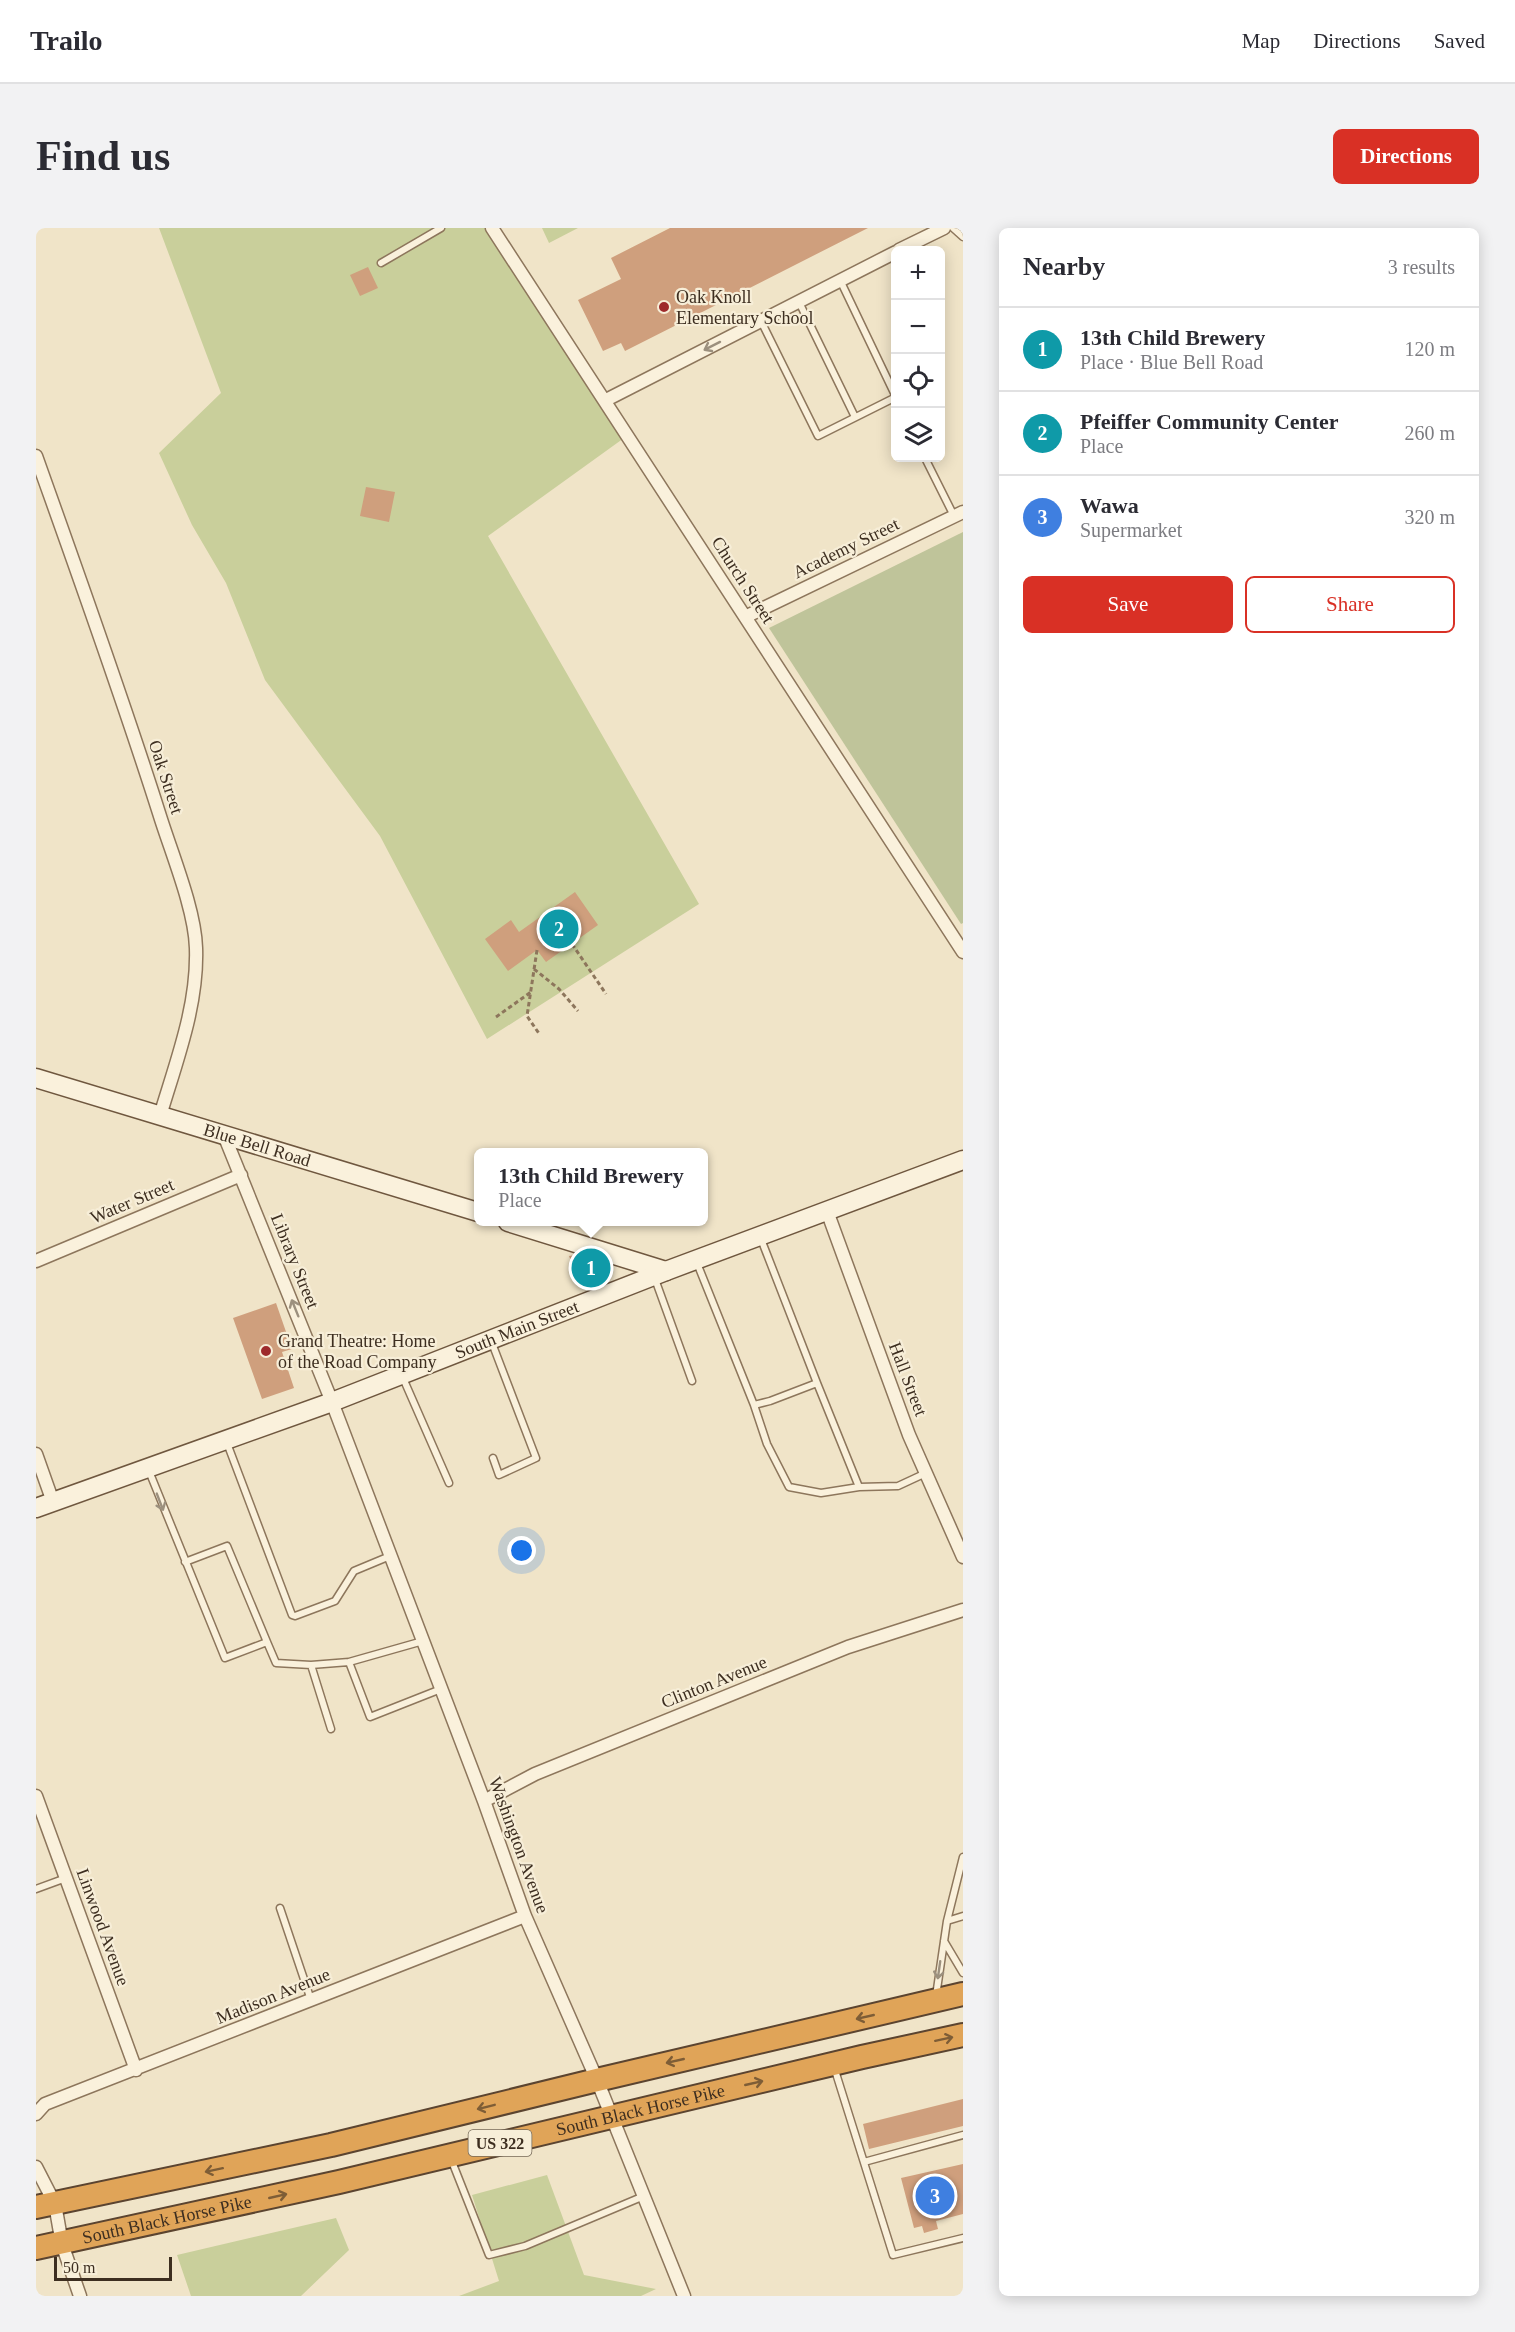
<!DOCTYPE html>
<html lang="en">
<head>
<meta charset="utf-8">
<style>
	body { margin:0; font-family:"Times New Roman",serif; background:#f2f2f3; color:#2b2b33 }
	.controls { position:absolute; right:18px; top:18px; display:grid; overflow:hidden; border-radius:9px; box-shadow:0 3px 15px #0003 }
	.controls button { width:54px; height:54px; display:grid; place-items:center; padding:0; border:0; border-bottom:2px solid #e1e1e2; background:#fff; color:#2b2b33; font:30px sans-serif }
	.scale { position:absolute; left:18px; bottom:15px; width:118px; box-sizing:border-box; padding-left:6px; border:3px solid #3d2e20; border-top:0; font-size:16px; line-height:21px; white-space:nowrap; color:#3d2e20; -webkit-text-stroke:4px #f7eed8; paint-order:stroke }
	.you { position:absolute; left:486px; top:1323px; width:21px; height:21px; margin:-15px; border:4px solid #fff; border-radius:50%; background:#1a73e8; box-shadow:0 0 0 9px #1a73e833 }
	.badge { display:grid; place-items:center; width:39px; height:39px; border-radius:50%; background:#d93025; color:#fff; font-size:20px; font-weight:700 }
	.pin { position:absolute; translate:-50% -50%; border:3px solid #fff; box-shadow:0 2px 6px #0006 }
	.popup { position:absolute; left:438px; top:920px; width:234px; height:78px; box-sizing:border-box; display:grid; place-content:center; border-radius:9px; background:#fff; filter:drop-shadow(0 2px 4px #0005); font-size:20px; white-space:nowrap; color:#7c7c81 }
	.popup b { font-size:22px; color:#2b2b33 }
	.popup::after { content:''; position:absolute; left:50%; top:100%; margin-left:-12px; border:12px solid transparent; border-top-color:#fff }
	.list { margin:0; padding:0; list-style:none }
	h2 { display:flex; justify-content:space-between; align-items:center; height:78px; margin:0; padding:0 24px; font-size:26px }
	h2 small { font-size:20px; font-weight:400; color:#7c7c81 }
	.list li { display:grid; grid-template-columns:39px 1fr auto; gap:18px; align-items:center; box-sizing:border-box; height:84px; padding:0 24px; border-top:2px solid #e1e1e2 }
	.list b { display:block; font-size:22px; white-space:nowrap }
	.list p { margin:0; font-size:20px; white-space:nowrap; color:#7c7c81 }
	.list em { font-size:20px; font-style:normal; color:#7c7c81 }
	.actions { display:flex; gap:12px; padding:18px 24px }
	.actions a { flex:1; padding:14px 0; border:2px solid #d93025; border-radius:9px; text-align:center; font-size:21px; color:#d93025 }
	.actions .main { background:#d93025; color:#fff }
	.icon { flex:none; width:33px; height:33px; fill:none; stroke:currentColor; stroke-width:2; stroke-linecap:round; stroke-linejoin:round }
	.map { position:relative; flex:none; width:927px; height:2068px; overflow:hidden; border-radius:9px }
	header { display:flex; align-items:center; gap:36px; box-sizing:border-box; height:84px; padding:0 30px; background:#fff; border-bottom:2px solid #e1e1e2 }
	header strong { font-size:28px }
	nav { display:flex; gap:33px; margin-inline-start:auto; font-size:21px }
	.intro { display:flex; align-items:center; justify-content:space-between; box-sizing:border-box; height:144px; padding:0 36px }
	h1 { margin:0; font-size:42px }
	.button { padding:15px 27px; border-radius:9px; background:#d93025; color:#fff; font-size:21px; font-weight:700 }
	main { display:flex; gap:36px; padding:0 36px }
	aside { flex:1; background:#fff; border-radius:9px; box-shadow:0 3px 15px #0003 }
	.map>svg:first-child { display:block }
	.green { fill:#c9cf9b }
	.cemetery { fill:#bfc49a }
	.building { fill:#cf9f7d }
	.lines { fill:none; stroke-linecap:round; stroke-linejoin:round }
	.lane-casing { stroke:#8d765c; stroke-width:9 }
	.street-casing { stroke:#8d765c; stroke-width:15 }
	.secondary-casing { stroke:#6f573f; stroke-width:21 }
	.highway-casing { stroke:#5b4430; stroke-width:26 }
	.path { stroke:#8d765c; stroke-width:3; stroke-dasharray:4.5 3; stroke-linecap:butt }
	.lane { stroke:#faf1dc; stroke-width:6 }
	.street { stroke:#faf1dc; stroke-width:12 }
	.secondary { stroke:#faf1dc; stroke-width:18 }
	.highway { stroke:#e0a458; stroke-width:22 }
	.oneway { stroke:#9c907e }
	.oneway2 { stroke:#7e5d36 }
	.poi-dot { fill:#9e2a2b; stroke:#f7eed8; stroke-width:2 }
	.labels { text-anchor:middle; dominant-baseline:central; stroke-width:4.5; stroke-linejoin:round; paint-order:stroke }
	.shield { fill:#f7eed8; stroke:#756857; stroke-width:1.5 }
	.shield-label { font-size:16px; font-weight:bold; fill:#3d2e20 }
	.poi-label { font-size:18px; fill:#3d2e20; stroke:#f7eed8; text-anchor:start }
	.street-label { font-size:18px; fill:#3d2e20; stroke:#f7eed8 }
</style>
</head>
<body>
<header>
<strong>Trailo</strong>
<nav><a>Map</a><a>Directions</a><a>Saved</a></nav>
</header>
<div class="intro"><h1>Find us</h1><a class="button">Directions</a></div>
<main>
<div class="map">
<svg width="927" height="2068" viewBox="0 0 927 2068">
	<rect width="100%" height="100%" fill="#f0e4c8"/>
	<path class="green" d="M123,0H458L595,205L452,308L663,676L451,811L344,608L229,452L190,355L156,297L123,225L185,165Z
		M506,0H542L513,15Z
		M511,1947L548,2047L620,2061L605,2068H423L463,2053L436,1967Z
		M300,1990L313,2022L265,2068H155L141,2027Z"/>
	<path class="cemetery" d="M927,304V695L925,696L733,400Z"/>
	<path class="building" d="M634,0H832L589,123L585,115L567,123L542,72L585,51L575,30Z
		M332,39L342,60L324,68L314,47Z
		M330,259L359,264L353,294L324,288Z
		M539,664L562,697L510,734L501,722L472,743L449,711L475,692L483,704Z
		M540,1027L573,1037V1045L544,1057L533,1028Z
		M240,1075L256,1121L246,1124L258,1160L226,1171L197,1090Z
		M927,1871V1898L833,1921L827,1896Z
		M927,1936V1986L900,1993L902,2001L888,2005L886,1998L878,2000L865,1950Z"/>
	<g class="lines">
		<g class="lane-casing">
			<path id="lane" d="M917,0L927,9
				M345,35L405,0
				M763,74L819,189
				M725,93L782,208L860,169L804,52
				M889,230L918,288
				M661,1035L718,1177L734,1173L781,1155L725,1011
				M619,1051L656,1153
				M456,1115L500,1230L463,1247L457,1230
				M367,1150L413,1255
				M781,1155L823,1259
				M718,1177L731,1216L753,1259L785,1265L823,1259L862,1258L890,1245
				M191,1215L256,1387L259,1388L299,1373L318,1343L354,1328
				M113,1243L189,1430L231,1414L191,1318L149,1334
				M231,1414L240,1435L275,1437L295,1501
				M313,1434L387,1413
				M275,1437L313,1434L334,1489L405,1461
				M0,1661L30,1650
				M244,1680L275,1772
				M911,1693L927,1629
				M908,1713L927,1745
				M900,1768L911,1693L927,1688
				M798,1839L857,2027L927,2010
				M415,1931L453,2027L489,2018L608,1968
				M828,1934L927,1907"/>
		</g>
		<g class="street-casing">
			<path id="street" d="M456,0L927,724
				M863,22L908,0
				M570,172L860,24
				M0,228C42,346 85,465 123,585C135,624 159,681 160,720C162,778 140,834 124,888
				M709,389L927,284
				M188,907L296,1174L448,1573L489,1688L561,1852L648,2068
				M791,983L873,1207L927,1329
				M0,1033L205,947
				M0,1226L17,1274
				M0,1568L100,1842
				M448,1573L499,1546L812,1419L927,1382
				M0,1886L9,1876L489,1688
				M0,1939L19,1976L26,2016L44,2068"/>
		</g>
		<g class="secondary-casing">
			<g id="secondary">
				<path id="s1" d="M0,850L442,984"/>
				<path d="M472,994L630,1043"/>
				<path id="s2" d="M0,1280L296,1174L630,1043L927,932"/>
			</g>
		</g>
		<g class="highway-casing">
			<g id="highway">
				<path d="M0,1979L295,1917L561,1852L927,1766"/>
				<path id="s3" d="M0,2020L303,1954L826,1829L927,1807"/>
			</g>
		</g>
		<path class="path" d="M536,716L570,766
			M501,722L491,788L504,807
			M498,741L523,761L542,783
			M460,789L495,764"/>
		<use href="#lane" class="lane"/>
		<use href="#street" class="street"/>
		<use href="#secondary" class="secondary"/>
		<use href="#highway" class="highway"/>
	</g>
	<defs><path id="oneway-shaft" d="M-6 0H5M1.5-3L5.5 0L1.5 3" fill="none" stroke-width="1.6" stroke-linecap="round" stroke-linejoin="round" transform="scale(1.5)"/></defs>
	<g class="oneway">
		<use href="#oneway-shaft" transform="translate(676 118) rotate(153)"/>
		<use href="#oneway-shaft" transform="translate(259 1080) rotate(-112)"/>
		<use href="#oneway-shaft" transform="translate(124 1274) rotate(69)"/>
		<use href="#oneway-shaft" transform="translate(903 1742) rotate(98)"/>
	</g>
	<g class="oneway2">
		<use href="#oneway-shaft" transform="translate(829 1789) rotate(167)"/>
		<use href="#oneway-shaft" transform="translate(908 1811) rotate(-12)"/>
		<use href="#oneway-shaft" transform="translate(639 1833) rotate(167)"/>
		<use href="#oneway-shaft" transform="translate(718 1855) rotate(-13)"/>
		<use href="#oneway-shaft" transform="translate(450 1879) rotate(166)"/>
		<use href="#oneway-shaft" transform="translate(178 1942) rotate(168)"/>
		<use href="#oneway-shaft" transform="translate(242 1968) rotate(-13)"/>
	</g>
	<g class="poi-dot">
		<circle cx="628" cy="79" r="6"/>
		<circle cx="230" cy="1123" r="6"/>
	</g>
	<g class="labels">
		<rect class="shield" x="432.5" y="1902" width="63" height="26" rx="4.5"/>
		<g class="shield-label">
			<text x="464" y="1915">US 322</text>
		</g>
		<g class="poi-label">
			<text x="640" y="69">Oak Knoll<tspan x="640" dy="21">Elementary School</tspan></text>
			<text x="242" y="1113">Grand Theatre: Home<tspan x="242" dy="21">of the Road Company</tspan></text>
		</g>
		<g class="street-label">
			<text transform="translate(810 320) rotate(-26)">Academy Street</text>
			<text transform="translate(707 352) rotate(57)">Church Street</text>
			<text transform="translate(130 549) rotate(72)">Oak Street</text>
			<text stroke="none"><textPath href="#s1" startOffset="231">Blue Bell Road</textPath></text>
			<text transform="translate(96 973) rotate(-23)">Water Street</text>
			<text transform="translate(259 1033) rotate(68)">Library Street</text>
			<text stroke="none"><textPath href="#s2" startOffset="513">South Main Street</textPath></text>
			<text transform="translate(872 1151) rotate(69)">Hall Street</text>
			<text transform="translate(678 1454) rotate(-22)">Clinton Avenue</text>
			<text transform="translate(483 1617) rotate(70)">Washington Avenue</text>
			<text transform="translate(67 1699) rotate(70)">Linwood Avenue</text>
			<text transform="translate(237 1768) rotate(-22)">Madison Avenue</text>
			<text stroke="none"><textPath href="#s3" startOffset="620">South Black Horse Pike</textPath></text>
			<text stroke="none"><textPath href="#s3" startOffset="134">South Black Horse Pike</textPath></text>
		</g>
	</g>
</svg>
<div class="controls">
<button>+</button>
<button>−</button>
<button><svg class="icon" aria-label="locate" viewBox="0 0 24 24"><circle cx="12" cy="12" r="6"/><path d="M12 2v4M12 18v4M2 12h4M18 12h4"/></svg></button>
<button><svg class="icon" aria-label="layers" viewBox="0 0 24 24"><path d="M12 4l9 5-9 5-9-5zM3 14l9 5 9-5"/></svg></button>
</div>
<div class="scale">50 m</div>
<div class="you"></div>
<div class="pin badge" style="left:555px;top:1040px;background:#0f9aa8">1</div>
<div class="popup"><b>13th Child Brewery</b>Place</div>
<div class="pin badge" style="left:523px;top:701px;background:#0f9aa8">2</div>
<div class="pin badge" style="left:899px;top:1968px;background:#3f7fe0">3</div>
</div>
<aside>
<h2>Nearby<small>3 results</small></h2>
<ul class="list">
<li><span class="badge" style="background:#0f9aa8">1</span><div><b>13th Child Brewery</b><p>Place · Blue Bell Road</p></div><em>120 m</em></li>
<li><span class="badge" style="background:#0f9aa8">2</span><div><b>Pfeiffer Community Center</b><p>Place</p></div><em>260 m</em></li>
<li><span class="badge" style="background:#3f7fe0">3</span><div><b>Wawa</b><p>Supermarket</p></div><em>320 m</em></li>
</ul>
<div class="actions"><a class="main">Save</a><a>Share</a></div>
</aside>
</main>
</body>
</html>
